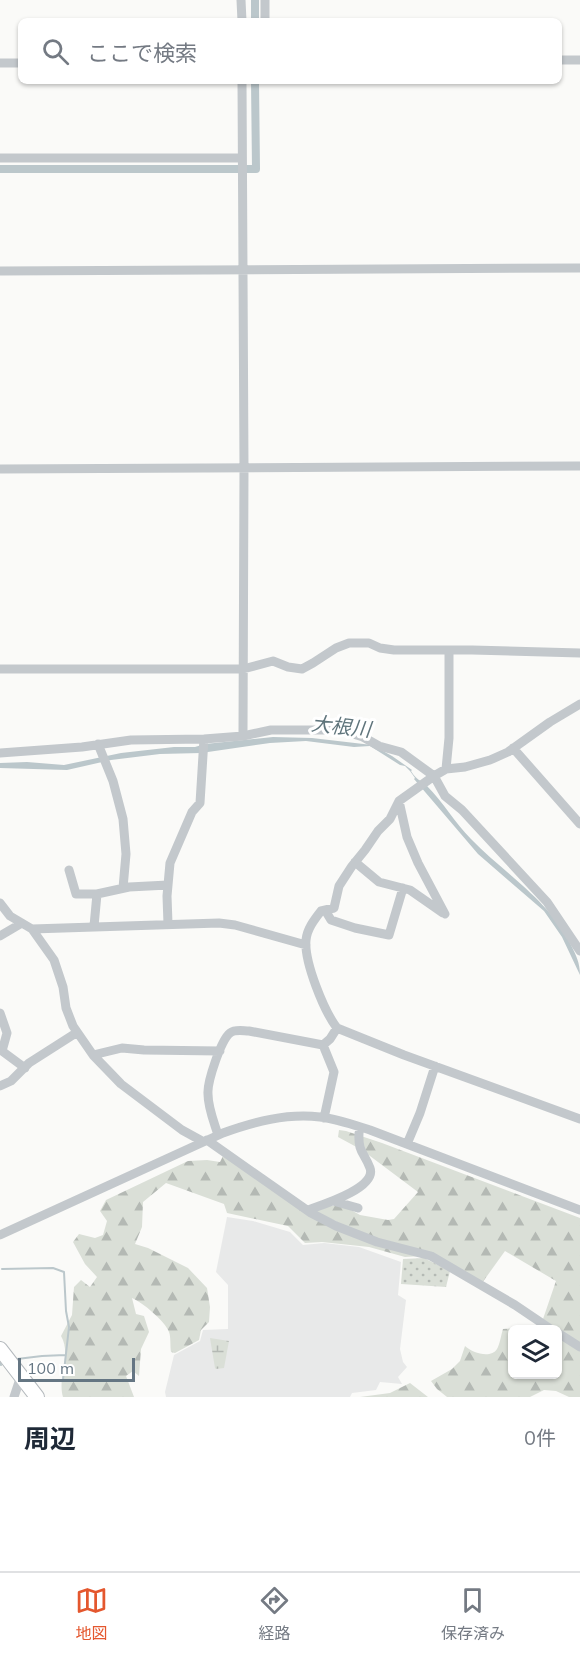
<!DOCTYPE html>
<html lang="ja">
<head>
<meta charset="utf-8">
<style>
	body { margin:0; font-family:Mulish,"Noto Sans JP",sans-serif; background:#f2f2f3; color:#1f2937 }
	.controls { position:absolute; right:18px; bottom:18px; display:grid; overflow:hidden; border-radius:9px; box-shadow:0 2px 4px #0004 }
	.controls button { width:54px; height:54px; display:grid; place-items:center; padding:0; border:0; border-bottom:2px solid #e0e1e3; background:#fff; color:#1f2937; font:30px sans-serif }
	.scale { position:absolute; left:18px; bottom:15px; width:117px; box-sizing:border-box; padding-left:6px; border:3px solid #657683; border-top:0; font-size:16px; line-height:21px; white-space:nowrap; color:#657683; -webkit-text-stroke:4px #fff; paint-order:stroke }
	.list { margin:0; padding:0; list-style:none }
	h2 { display:flex; justify-content:space-between; align-items:center; height:78px; margin:0; padding:0 24px; font-size:26px }
	h2 small { font-size:20px; font-weight:400; color:#747a83 }
	.icon { flex:none; width:33px; height:33px; fill:none; stroke:currentColor; stroke-width:2; stroke-linecap:round; stroke-linejoin:round }
	.map { position:relative; flex:none; width:580px; height:1397px; overflow:hidden }
	.search { position:absolute; background:#fff; box-shadow:0 2px 4px #0004; left:18px; right:18px; top:18px; height:66px; display:flex; align-items:center; gap:15px; box-sizing:border-box; padding:0 21px; border-radius:9px; color:#747a83; font-size:22px }
	.sheet { height:174px; background:#fff }
	nav { display:flex; justify-content:space-around; align-items:center; box-sizing:border-box; height:84px; border-top:2px solid #e0e1e3; background:#fff; font-size:16px; color:#747a83 }
	nav a { display:grid; justify-items:center; gap:3px }
	nav .on { color:#e4572e }
	.map>svg:first-child { display:block }
	.built { fill:#e8e9e9 }
	.grass { fill:url(#grass-dots) }
	.forest { fill:url(#forest-firs) }
	.wetland { fill:url(#wetland-marsh) }
	.water { fill:#bbc7cb }
	.lines { fill:none; stroke-linecap:round; stroke-linejoin:round }
	.stream { stroke:#bbc7cb; stroke-width:2 }
	.canal { stroke:#bbc7cb; stroke-width:8 }
	.highway-casing { stroke:#b4b9bd; stroke-width:16 }
	.minor { stroke:#c3c8cc; stroke-width:9 }
	.highway { stroke:#fff; stroke-width:14 }
	.labels { text-anchor:middle; dominant-baseline:central; stroke-width:6; stroke-linejoin:round; paint-order:stroke }
	.water-label { font-size:20px; font-style:italic; fill:#60757c; stroke:#fff }
</style>
</head>
<body>
<div class="map">
<svg width="580" height="1397" viewBox="0 0 580 1397">
	<defs>
		<pattern id="grass-dots" width="8" height="8" patternUnits="userSpaceOnUse" patternTransform="scale(1.5)"><rect width="8" height="8" fill="#dadfd7"/><path d="M2 2h.1M6 6h.1" fill="none" stroke="#b4b9b4" stroke-width="1.8" stroke-linecap="round"/></pattern>
		<pattern id="forest-firs" width="22" height="20" patternUnits="userSpaceOnUse" patternTransform="scale(1.5)"><rect width="22" height="20" fill="#dadfd7"/><path d="M5 1l3.5 6h-7zM16 11l3.5 6h-7z" fill="#b4b9b4"/></pattern>
		<pattern id="wetland-marsh" width="20" height="14" patternUnits="userSpaceOnUse" patternTransform="scale(1.5)"><rect width="20" height="14" fill="#dadfd7"/><path d="M1 5h8M5 5V1M11 12h8M15 12V8" fill="none" stroke="#b4b9b4"/></pattern>
	</defs>
	<rect width="100%" height="100%" fill="#fafaf8"/>
	<path class="built" d="M227,1217L253,1221L290,1232L303,1245L324,1243L359,1247L401,1262L398,1295L406,1300L400,1349L403,1362L407,1367L398,1377L402,1384L380,1382L376,1390L352,1393L350,1397H166L165,1392L174,1355L200,1341L203,1330L228,1329V1285L216,1272Z"/>
	<path class="grass" d="M424,1258L450,1271L446,1287L401,1284L403,1259Z"/>
	<path class="forest" d="M339,1130L346,1131L382,1143L580,1218V1344L543,1319L556,1281L505,1251L482,1283L428,1252L389,1243L341,1225L336,1221L314,1212L330,1206H344L360,1215L388,1220L394,1219L418,1192L362,1150L338,1137Z
		M223,1156L309,1214L422,1256L405,1257L369,1247L322,1242L305,1243L288,1226L227,1213L224,1204L166,1183L143,1202L142,1227L135,1244L148,1248L188,1268L207,1288L210,1307L209,1322L201,1330L199,1340L175,1353L171,1352C170,1346 171,1337 169,1332C165,1321 142,1302 132,1298L136,1314L144,1316L149,1332L141,1349L139,1376L133,1371L126,1376L134,1397H63C57,1377 72,1355 61,1336L72,1315L74,1287L81,1280L90,1287L97,1277L85,1264L73,1242L79,1234L95,1238L103,1235L107,1221L100,1211L106,1200L188,1161L207,1160L220,1162Z
		M517,1328L519,1329L512,1330V1374H558V1335L580,1350V1397H569L556,1391L544,1390L530,1397H447L437,1389L431,1381L452,1369L460,1361L465,1346C472,1353 491,1359 497,1349C500,1344 501,1335 503,1329Z
		M410,1383L428,1397H360L390,1393Z"/>
	<path class="wetland" d="M210,1338L229,1341L224,1368L216,1369L215,1368Z"/>
	<path class="water" d="M273,737L312,738L372,745L392,756L412,770L411,771C417,781 420,779 427,786C443,802 455,823 471,839C505,874 549,900 571,945C576,955 580,963 580,975L562,937L544,911L478,854L414,779L415,778L410,771L405,766L400,765L370,746L354,747L306,741L270,743L201,753L160,754L111,760L67,770L0,768V763L27,762L64,765L121,753L174,747H195L205,744Z"/>
	<g class="lines">
		<path class="stream" d="M2,1269L53,1268L64,1272L66,1311L69,1327L63,1380
			M17,1359L42,1356L65,1355
			M0,1363L1,1365"/>
		<path class="canal" d="M255,0V21
			M0,169H256L255,81"/>
		<g class="highway-casing">
			<path id="highway" d="M0,1349L37,1397"/>
		</g>
		<path class="minor" d="M241,0L242,21
			M265,0V21
			M559,60H580
			M0,63H21
			M242,81L244,467L243,736
			M0,158H242
			M0,271L580,268
			M0,469L580,466
			M0,669H243L273,661L288,667L302,669L313,663L336,648L349,643H369L380,648L394,650H472L580,653
			M580,704L550,722L508,752L490,760L465,767L446,769L434,776L399,801L390,819L378,831L365,850L352,866L339,886L334,908L321,911C314,920 307,929 306,940C304,962 324,1011 337,1028L404,1055L580,1119
			M98,744L113,781L123,819L126,854L123,888
			M513,748L580,824
			M0,753L82,747L131,740L204,739L243,736L271,730H327L347,732L363,737L379,746L401,752L434,776L445,796L462,810L547,902L580,951
			M446,769L449,738V650
			M399,801L407,837L418,863L445,914
			M355,862L379,882L410,890L443,913
			M69,870L76,894H97
			M0,903L10,916L32,929L54,960L63,987L66,1008L73,1026L93,1055L121,1084L182,1130L202,1141
			M325,910L331,920L355,928L389,935L403,888
			M168,924L167,896L170,863L192,812L200,803L204,739
			M94,926L97,894L129,887L168,885
			M32,929L219,923L235,925L306,945
			M0,936L22,923
			M0,1013L7,1033L2,1051L25,1068
			M323,1045L334,1072L324,1118
			M93,1055L122,1048L144,1050L220,1051
			M0,1086L11,1081L29,1063L76,1033
			M218,1135C214,1122 208,1108 208,1094C207,1082 221,1040 230,1033C235,1029 243,1031 249,1031L323,1045L330,1039L337,1028
			M207,1140L311,1213L336,1226L377,1242L431,1256L515,1305L552,1330
			M407,1144L420,1113L435,1066
			M333,1201L358,1208
			M308,1210C322,1205 377,1188 370,1168C364,1152 358,1153 359,1133
			M0,1235L223,1133C254,1122 286,1113 320,1117C337,1119 354,1125 370,1130L580,1210
			M558,1333L580,1347
			M14,1397L21,1376"/>
		<use href="#highway" class="highway"/>
	</g>
	<g class="labels">
		<g class="water-label">
			<text transform="translate(341 726) rotate(6)">大根川</text>
		</g>
	</g>
</svg>
<div class="controls">
<button><svg class="icon" aria-label="layers" viewBox="0 0 24 24"><path d="M12 4l9 5-9 5-9-5zM3 14l9 5 9-5"/></svg></button>
</div>
<div class="scale">100 m</div>
<div class="search"><svg class="icon" aria-label="search" viewBox="0 0 24 24"><circle cx="10" cy="10" r="6"/><path d="M15 15l6 6"/></svg>ここで検索</div>
</div>
<section class="sheet">
<h2>周辺<small>0件</small></h2>
<ul class="list">
</ul>
</section>
<nav>
<a class="on"><svg class="icon" aria-label="map" viewBox="0 0 24 24"><path d="M3 6l6-2 6 2 6-2v14l-6 2-6-2-6 2zM9 4v14M15 6v14"/></svg>地図</a>
<a><svg class="icon" aria-label="directions" viewBox="0 0 24 24"><path d="M12 3l9 9-9 9-9-9zM9 14v-3h6M13 9l2 2-2 2"/></svg>経路</a>
<a><svg class="icon" aria-label="saved" viewBox="0 0 24 24"><path d="M7 4h10v16l-5-4-5 4z"/></svg>保存済み</a>
</nav>
</body>
</html>
